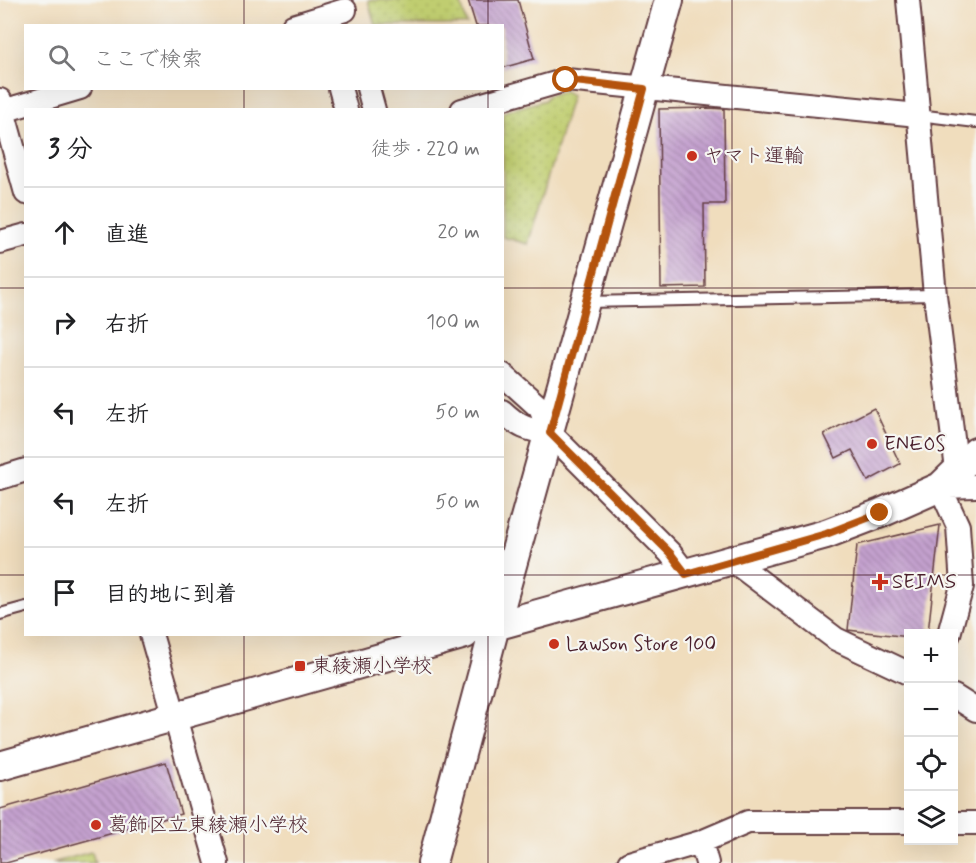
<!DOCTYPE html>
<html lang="ja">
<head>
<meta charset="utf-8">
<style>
	body { margin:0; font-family:Mynerve,"Klee One",sans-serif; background:#f6f6f6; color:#202124 }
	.controls { position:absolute; right:18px; bottom:18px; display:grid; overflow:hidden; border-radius:0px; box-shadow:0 6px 24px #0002 }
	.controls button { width:54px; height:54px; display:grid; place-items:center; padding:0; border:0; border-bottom:2px solid #e0e0e0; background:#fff; color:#202124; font:30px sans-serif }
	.stop { position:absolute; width:18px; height:18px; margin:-14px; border:4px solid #b45309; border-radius:50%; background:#fff }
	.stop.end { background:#b45309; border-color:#fff; box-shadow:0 2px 6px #0008 }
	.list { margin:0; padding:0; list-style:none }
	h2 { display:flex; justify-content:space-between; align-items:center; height:78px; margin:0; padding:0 24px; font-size:26px }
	h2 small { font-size:20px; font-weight:400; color:#757577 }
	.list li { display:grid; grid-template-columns:39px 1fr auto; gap:18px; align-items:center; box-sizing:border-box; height:90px; padding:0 24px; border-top:2px solid #e0e0e0 }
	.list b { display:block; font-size:22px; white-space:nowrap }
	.list em { font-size:20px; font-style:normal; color:#757577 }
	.icon { flex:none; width:33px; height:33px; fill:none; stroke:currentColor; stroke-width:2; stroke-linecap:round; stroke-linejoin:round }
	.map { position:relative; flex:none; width:976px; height:863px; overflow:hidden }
	.search { position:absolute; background:#fff; box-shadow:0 6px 24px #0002; left:24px; top:24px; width:480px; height:66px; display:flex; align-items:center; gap:15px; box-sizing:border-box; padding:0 21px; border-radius:0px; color:#757577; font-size:22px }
	.panel { position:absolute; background:#fff; box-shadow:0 6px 24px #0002; left:24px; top:108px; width:480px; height:528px; border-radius:0px }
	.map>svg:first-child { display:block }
	.grass { fill:#c0cd6f; stroke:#85764d; stroke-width:1.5 }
	.park { fill:url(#park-dots); stroke:#85764d; stroke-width:1.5 }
	.building { fill:url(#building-back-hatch) }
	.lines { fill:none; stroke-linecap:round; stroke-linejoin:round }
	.service-casing { stroke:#633c41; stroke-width:14 }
	.minor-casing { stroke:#633c41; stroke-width:26 }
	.tertiary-casing { stroke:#633c41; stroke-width:32 }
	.service { stroke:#fff; stroke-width:10 }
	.minor { stroke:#fff; stroke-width:22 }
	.tertiary { stroke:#fff; stroke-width:28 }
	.route { stroke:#b45309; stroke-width:8 }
	.grid { fill:none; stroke:#4a1f2b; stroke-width:1.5; stroke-opacity:0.55 }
	.poi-dot { fill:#c8321e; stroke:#f6f6f2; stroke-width:2 }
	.labels { text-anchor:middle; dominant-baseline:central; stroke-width:4.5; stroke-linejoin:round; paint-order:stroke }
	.poi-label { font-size:20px; fill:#4a1f2b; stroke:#f6f6f2; text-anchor:start }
</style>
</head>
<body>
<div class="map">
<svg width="976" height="863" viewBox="0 0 976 863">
	<defs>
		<pattern id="park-dots" width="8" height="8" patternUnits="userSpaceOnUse" patternTransform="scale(1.5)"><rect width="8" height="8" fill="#c0cd6f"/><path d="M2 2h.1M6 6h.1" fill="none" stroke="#a6b060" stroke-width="1.8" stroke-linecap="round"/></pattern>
		<pattern id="building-back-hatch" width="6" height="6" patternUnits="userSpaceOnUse" patternTransform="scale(1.5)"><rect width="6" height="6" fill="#c4a1cf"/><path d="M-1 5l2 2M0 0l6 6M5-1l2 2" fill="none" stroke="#a183a8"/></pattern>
	</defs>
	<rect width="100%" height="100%" fill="#f6f6f2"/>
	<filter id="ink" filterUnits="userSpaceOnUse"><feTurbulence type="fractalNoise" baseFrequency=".0167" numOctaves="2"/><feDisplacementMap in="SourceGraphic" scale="12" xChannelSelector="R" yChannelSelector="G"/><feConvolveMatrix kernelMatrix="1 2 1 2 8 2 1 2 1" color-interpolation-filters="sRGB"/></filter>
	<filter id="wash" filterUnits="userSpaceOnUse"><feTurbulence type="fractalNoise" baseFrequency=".008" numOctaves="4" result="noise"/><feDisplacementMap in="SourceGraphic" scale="24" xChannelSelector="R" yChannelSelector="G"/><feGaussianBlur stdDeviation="1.35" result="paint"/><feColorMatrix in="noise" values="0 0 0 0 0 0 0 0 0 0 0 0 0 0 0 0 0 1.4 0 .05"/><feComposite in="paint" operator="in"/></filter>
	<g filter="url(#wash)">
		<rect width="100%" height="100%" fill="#f0ddbd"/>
		<path class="grass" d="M92,852L95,863H52L91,852Z"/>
		<path class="park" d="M368,0H460L467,25H375Z
			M564,91L572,95L528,244L503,237V112L545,100L547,96Z"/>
		<g id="blocks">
			<path class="building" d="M468,0H518L534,59L502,68V26H476Z
				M709,108L724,109L725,204H704L705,287L661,288L659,109Z
				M874,408L900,464L868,481L852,450L836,458L824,434Z
				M940,525L928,633H909V637L848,630L857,545Z
				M166,762L181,814L6,863H0V809Z"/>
		</g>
	</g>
	<g filter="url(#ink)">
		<use href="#blocks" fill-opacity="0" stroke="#633c41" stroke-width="1.5"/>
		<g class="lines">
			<g class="service-casing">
				<path id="service" d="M918,115L976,122
					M586,302L935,295
					M0,614L26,607"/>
			</g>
			<g class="minor-casing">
				<path id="minor" d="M908,0L935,295L957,470
					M293,26L345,10
					M340,88L346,110
					M368,88L374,110
					M0,100L26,193
					M462,110L566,80L918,115
					M3,111L80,88
					M0,242L26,235
					M502,374L540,408L550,433L670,553L686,574
					M502,411C519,427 527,430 550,433
					M0,478L26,470
					M733,561L836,639L908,673
					M151,634L217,863
					M949,634L962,586L958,526L940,487L976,486
					M954,696L976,710
					M954,823H976
					M701,842L707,863
					M629,863L701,842L748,822H908"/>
			</g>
			<g class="tertiary-casing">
				<path id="tertiary" d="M502,601L669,0
					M502,624L826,534L881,513L940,487L976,452
					M0,766L465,634
					M432,863L493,634"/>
			</g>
			<use href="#service" class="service"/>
			<use href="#minor" class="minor"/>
			<use href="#tertiary" class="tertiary"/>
		</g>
	</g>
	<g class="lines" filter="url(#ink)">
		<path class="route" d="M566,80L644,89L550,433L670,553L686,574L826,534L880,513"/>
	</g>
	<path class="grid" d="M244,0V26M488,0V26M732,0V863M244,88V110M488,88V110M0,288H26M502,288H976M0,575H26M502,575H976M244,634V863M488,634V863"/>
	<g class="poi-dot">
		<circle cx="692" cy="156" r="6"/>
		<circle cx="872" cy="444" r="6"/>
		<path d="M877 573h6v6h6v6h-6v6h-6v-6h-6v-6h6z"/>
		<circle cx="554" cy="644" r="6"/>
		<rect x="294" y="660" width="12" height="12" rx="3"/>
		<circle cx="96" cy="825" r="6"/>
	</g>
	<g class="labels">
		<g class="poi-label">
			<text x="704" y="156">ヤマト運輸</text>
			<text x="884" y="444">ENEOS</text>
			<text x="892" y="582">SEIMS</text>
			<text x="566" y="644">Lawson Store 100</text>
			<text x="312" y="666">東綾瀬小学校</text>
			<text x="108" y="825">葛飾区立東綾瀬小学校</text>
		</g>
	</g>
</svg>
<div class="controls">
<button>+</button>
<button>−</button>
<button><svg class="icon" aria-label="locate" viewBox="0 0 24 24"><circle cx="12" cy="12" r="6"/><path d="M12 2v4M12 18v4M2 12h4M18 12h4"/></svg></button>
<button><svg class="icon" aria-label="layers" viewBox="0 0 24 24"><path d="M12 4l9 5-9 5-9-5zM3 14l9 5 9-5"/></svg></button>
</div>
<div class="stop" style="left:566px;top:80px"></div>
<div class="stop end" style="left:880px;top:513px"></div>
<div class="search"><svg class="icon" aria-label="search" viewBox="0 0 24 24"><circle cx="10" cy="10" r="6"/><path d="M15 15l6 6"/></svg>ここで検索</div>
<section class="panel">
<h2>3 分<small>徒歩 · 220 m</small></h2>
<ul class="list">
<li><svg class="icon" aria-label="ahead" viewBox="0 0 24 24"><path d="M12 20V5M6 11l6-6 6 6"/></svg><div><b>直進</b></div><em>20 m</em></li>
<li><svg class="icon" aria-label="right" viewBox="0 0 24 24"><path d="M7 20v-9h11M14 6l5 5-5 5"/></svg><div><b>右折</b></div><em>100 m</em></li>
<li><svg class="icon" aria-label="left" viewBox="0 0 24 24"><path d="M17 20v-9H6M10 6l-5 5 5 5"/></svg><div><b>左折</b></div><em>50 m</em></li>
<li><svg class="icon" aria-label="left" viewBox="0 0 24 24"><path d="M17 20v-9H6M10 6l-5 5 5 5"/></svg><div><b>左折</b></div><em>50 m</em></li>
<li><svg class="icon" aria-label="arrive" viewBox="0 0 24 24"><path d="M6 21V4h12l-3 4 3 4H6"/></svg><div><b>目的地に到着</b></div></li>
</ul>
</section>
</div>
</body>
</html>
